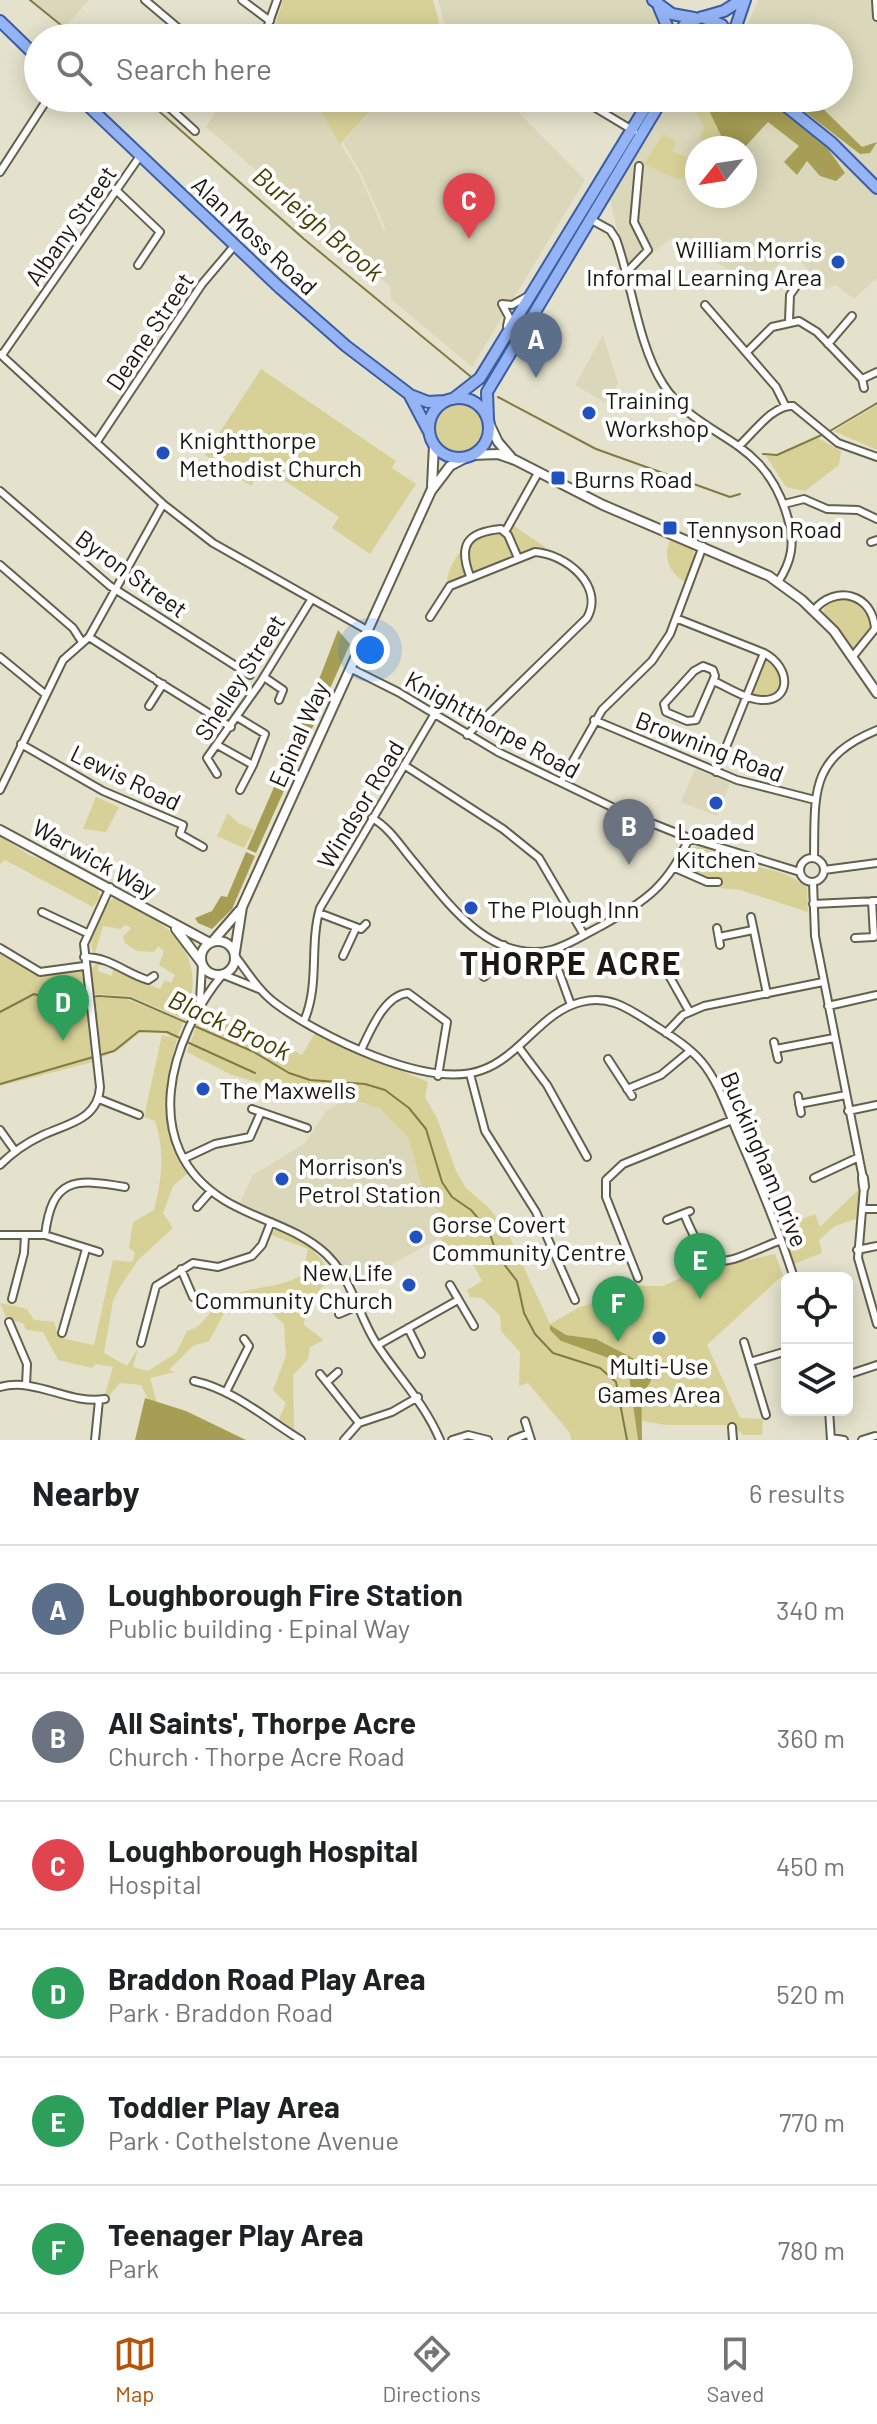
<!DOCTYPE html>
<html lang="en">
<head>
<meta charset="utf-8">
<style>
	body { margin:0; font-family:Barlow,sans-serif; background:#f2f2f2; color:#202124 }
	.controls { position:absolute; right:24px; bottom:24px; display:grid; overflow:hidden; border-radius:12px; box-shadow:0 4px 20px #0003 }
	.controls button { width:72px; height:72px; display:grid; place-items:center; padding:0; border:0; border-bottom:2px solid #e0e0e0; background:#fff; color:#202124; font:40px sans-serif }
	.compass { position:absolute; left:685px; top:136px; width:72px; height:72px; border-radius:50%; background:#fff; box-shadow:0 4px 20px #0003; rotate:240deg }
	.you { position:absolute; left:370px; top:650px; width:28px; height:28px; margin:-20px; border:6px solid #fff; border-radius:50%; background:#1a73e8; box-shadow:0 0 0 12px #1a73e833 }
	.badge { display:grid; place-items:center; width:52px; height:52px; border-radius:50%; background:#b45309; color:#fff; font-size:26px; font-weight:700 }
	.pin { position:absolute; translate:-50% -66px; filter:drop-shadow(0 2px 4px #0008) }
	.pin::after { content:''; position:absolute; top:42px; width:28px; height:24px; background:inherit; clip-path:polygon(0 0,100% 0,50% 100%) }
	.list { margin:0; padding:0; list-style:none }
	h2 { display:flex; justify-content:space-between; align-items:center; height:104px; margin:0; padding:0 32px; font-size:34px }
	h2 small { font-size:26px; font-weight:400; color:#757577 }
	.list li { display:grid; grid-template-columns:52px 1fr auto; gap:24px; align-items:center; box-sizing:border-box; height:128px; padding:0 32px; border-top:2px solid #e0e0e0 }
	.list b { display:block; font-size:30px; white-space:nowrap }
	.list p { margin:0; font-size:26px; white-space:nowrap; color:#757577 }
	.list em { font-size:26px; font-style:normal; color:#757577 }
	.icon { flex:none; width:44px; height:44px; fill:none; stroke:currentColor; stroke-width:2; stroke-linecap:round; stroke-linejoin:round }
	.map { position:relative; flex:none; width:877px; height:1440px; overflow:hidden }
	.search { position:absolute; background:#fff; box-shadow:0 4px 20px #0003; left:24px; right:24px; top:24px; height:88px; display:flex; align-items:center; gap:20px; box-sizing:border-box; padding:0 28px; border-radius:44px; color:#757577; font-size:30px }
	.sheet { height:872px; background:#fff }
	nav { display:flex; justify-content:space-around; align-items:center; box-sizing:border-box; height:112px; border-top:2px solid #e0e0e0; background:#fff; font-size:22px; color:#757577 }
	nav a { display:grid; justify-items:center; gap:4px }
	nav .on { color:#b45309 }
	.map>svg:first-child { display:block }
	.built { fill:#dad7ba; fill-rule:evenodd }
	.green { fill:#d7d197 }
	.forest { fill:#a79e55 }
	.lines { fill:none; stroke-linecap:round; stroke-linejoin:round }
	.stream { stroke:#817a45; stroke-width:2 }
	.minor-casing { stroke:#63614e; stroke-width:10 }
	.tertiary-casing { stroke:#63614e; stroke-width:12 }
	.primary-casing { stroke:#3c5da1; stroke-width:14 }
	.minor { stroke:#fff; stroke-width:6 }
	.tertiary { stroke:#fff; stroke-width:8 }
	.primary { stroke:#95b4f5; stroke-width:10 }
	.poi-dot { fill:#2151bf; stroke:#fff; stroke-width:3 }
	.labels { text-anchor:middle; dominant-baseline:central; stroke-width:8; stroke-linejoin:round; paint-order:stroke }
	.street-label { font-size:24px; fill:#1a1911; stroke:#fff }
	.poi-label { font-size:24px; fill:#1a1911; stroke:#fff; text-anchor:start }
	.water-label { font-size:26px; font-style:italic; fill:#463f02; stroke:#fff }
	.district-label { font-size:32px; font-weight:bold; letter-spacing:2px; fill:#1a1911; stroke:#fff }
</style>
</head>
<body>
<div class="map">
<svg width="877" height="1440" viewBox="0 0 877 1440">
	<rect width="100%" height="100%" fill="#e4e2cc"/>
	<path class="built" d="M31,0H89L65,27Z
		M438,0H660L666,6L744,33L758,0H877V278L854,299L836,285L827,289L791,252L757,285L672,238L627,272L608,190L639,98H839V38H575L562,27L554,38H457L445,26ZM697,148H745V196H697Z
		M224,98H313L360,176L384,231L386,230L362,175L343,142L382,98H504L585,180L472,367L391,299L390,286L206,127Z
		M603,335L618,383L606,403L575,385Z
		M695,769L730,783L717,816L681,802Z
		M343,1101L373,1105L396,1121L408,1137L423,1190L432,1205L455,1224L454,1230L356,1284L349,1281L324,1252L240,1202L253,1175L305,1143L326,1111Z"/>
	<path class="green" d="M283,0H433L441,30L434,38H277L273,33Z
		M313,98H382L340,144Z
		M689,98H728L753,108V112L720,103H705L729,146L708,148L700,137L704,128Z
		M663,134L676,142L672,151L691,159L689,177L676,179L644,164Z
		M261,369L396,461L392,468L416,484L370,554L332,528L339,517L264,467L251,486L205,455Z
		M434 428a26 26 0 1 1 52 0a26 26 0 1 1-52 0Z
		M877,405V450L834,431Z
		M818,438L841,451L839,465L805,491L786,487L766,456H777Z
		M510,523L545,547V553L535,552L455,583L447,580C452,553 476,530 505,531Z
		M672,538L693,548L696,558L685,582C669,573 661,555 672,538Z
		M830,597L862,600L875,629L854,655L823,611Z
		M764,653L784,670L781,691L768,700L749,697Z
		M96,797L119,807L106,832L83,829Z
		M228,813L238,823L254,830L244,848L217,836Z
		M0,836L31,856L59,866L97,887L100,897L93,907L5,860L0,864Z
		M697,846C714,851 730,861 746,864C769,870 789,871 807,888L808,912L740,890L720,888L716,880H709L681,866L690,849Z
		M114,898C171,921 211,956 184,1019L130,996L92,994L90,971L98,961L106,962L99,963L98,971L112,976L113,969L109,968L113,965L125,975L160,989L165,980L171,983L175,975L159,965L164,951L158,946L154,952L137,951L125,943L123,937L131,928L125,925L121,929L103,926L95,953L92,950C88,934 100,907 114,898Z
		M0,948L40,972L84,966L97,1061L0,1086Z
		M93,998H124L183,1022C164,1074 155,1125 188,1173L173,1186L163,1213L173,1228L138,1260L120,1287L113,1301L104,1353L127,1366L138,1348L133,1367L148,1371L176,1353L187,1331C208,1326 210,1304 229,1296C253,1286 277,1289 302,1275L308,1249L269,1234L276,1230C305,1235 320,1256 334,1278C319,1286 305,1308 304,1325L324,1340L310,1347L308,1359L293,1375L294,1429L279,1419L286,1403L273,1390L286,1356L284,1324L258,1301C226,1294 221,1322 209,1341L193,1346L169,1370L175,1372L150,1378L157,1403L149,1400L141,1385L120,1383L109,1396L105,1394L113,1367L96,1364L92,1368L58,1360L43,1332L26,1330L23,1323L7,1320L0,1303L27,1309L34,1320L54,1322L58,1335L65,1339L94,1345L113,1260L132,1262L135,1253L129,1248L133,1222L154,1210C162,1180 165,1150 155,1121L144,1117L162,1035L174,1038L165,1033L140,1032L119,1050L102,1057Z
		M210,1010L302,1055L315,1033L428,1082L425,1097L437,1118L456,1171L466,1188L488,1207L506,1229L550,1324L578,1308L638,1286H663L693,1272L775,1254L783,1275L707,1345L740,1418L763,1419L762,1435H743L732,1425H667L642,1421V1396L648,1367L596,1339L566,1335L561,1341L610,1359L629,1376L638,1440H571L570,1433L528,1383L519,1386L520,1352L501,1331L500,1316L482,1298L470,1297L467,1290L482,1281L466,1251L452,1258L440,1238L454,1230L455,1224L432,1205L423,1190L408,1137L380,1109L364,1103L306,1096L232,1075L187,1052L201,1014L207,1017Z
		M860,1188L859,1218L835,1226L819,1240L822,1253L794,1264L781,1227L815,1214L820,1227Z"/>
	<path class="forest" d="M728,98H772L821,139L845,173L836,181L820,176L807,161L797,175L784,162L799,146L768,122L744,148H727L705,102L709,99L732,109L753,112V108Z
		M787,98L814,100L862,147L877,142L870,153L860,154Z
		M338,630L350,644L256,853L247,849L315,693L310,691L320,677Z
		M246,852L255,856L232,909L212,929L198,923L195,918L212,911L221,896L227,897Z
		M550,1325L566,1335L596,1339L648,1366C658,1380 647,1383 643,1395C641,1401 642,1431 642,1440H638L629,1376L611,1359L561,1341L550,1330Z
		M145,1398L186,1411L246,1440H135Z"/>
	<g class="lines">
		<path class="stream" d="M30,0L77,38
			M144,98L304,239L470,376
			M498,397L596,449L730,497L740,494
			M830,431L877,403
			M763,454L777,455L824,434
			M0,1012L34,994L65,1003L98,996L130,998L254,1052L289,1073L310,1080L365,1084L385,1090L409,1108L426,1129L442,1182L452,1197L471,1210L489,1231L497,1255L517,1281L524,1313L535,1334L553,1353L600,1368L616,1382L627,1440
			M187,1042L255,1073
			M0,1084L114,1051L139,1031L167,1032L182,1039"/>
		<g class="minor-casing">
			<path id="minor" d="M145,0L190,38
				M242,0L270,21
				M876,0L877,17
				M266,31L277,0
				M87,37L89,38
				M100,38L101,37
				M159,98L195,131
				M579,98L634,131
				M564,100L566,98
				M0,172L48,98
				M115,189L160,232L138,265
				M590,219L610,230L616,239C632,283 638,345 663,384C700,442 765,433 788,519C795,543 792,561 778,582
				M627,272L648,250L634,222L639,166
				M705,305L776,387L785,405
				M789,321L790,295L797,285
				M507,326L509,317L502,304L512,305L528,296
				M828,344L852,316
				M747,352L772,327L799,321L817,332L862,379L864,388
				M0,354L163,504L213,543L367,630
				M2,355L140,156
				M862,379L877,372
				M98,440L202,284L235,245
				M740,445C754,432 774,404 793,406L838,443L877,457
				M0,491L110,586L250,675
				M784,504L804,499L827,509L858,510L877,519
				M505,532L538,473
				M871,542L877,540
				M0,565L73,628L82,642
				M470,576C458,545 467,532 501,529L508,535L518,558
				M814,610C836,584 873,594 875,629L854,655
				M430,617L450,586L535,552C566,554 605,586 587,618L467,735
				M678,619L764,653L716,772
				M89,637L153,678
				M0,657L45,694
				M703,666L713,670L715,676L696,720L687,721L666,712L664,704L694,671Z
				M350,668L398,692L498,752L614,808L689,838L800,872
				M264,677L283,690L279,700
				M157,681L231,727
				M714,681C728,688 746,699 761,700C791,702 792,668 764,653
				M149,706L163,684
				M594,720L737,780L815,800
				M21,744L103,791L183,825L180,834L203,847
				M219,746L253,765L265,734L237,717
				M404,765L503,829L539,858L584,935
				M217,774L207,758L260,683L311,600
				M561,782L602,710L652,661L670,634L703,546
				M0,790L63,660L89,637L163,504
				M240,790L253,765
				M372,818C390,828 401,847 414,862C447,902 490,964 551,950C568,946 585,934 601,926C645,902 669,885 689,838
				M800 870a12 12 0 1 1 24 0a12 12 0 1 1-24 0Z
				M814,858C815,793 809,758 877,730
				M675,868L707,882H718
				M824,870L877,863
				M813,882L815,936L863,1178
				M813,904L877,901
				M42,912L87,933
				M319,913L361,929L366,924
				M751,917L767,994
				M717,928L720,945
				M719,937L753,930
				M855,938L874,937L872,901
				M0,948L40,972L84,966
				M551,950L571,1005
				M343,956L356,928
				M658,956L689,1011
				M84,957C110,957 125,973 148,980L154,976
				M236,957C248,973 259,991 275,1003C319,1036 428,1090 482,1070C521,1056 541,1012 581,1002C608,995 626,1007 648,1021C666,1033 686,1044 701,1061C719,1082 728,1112 739,1137C759,1183 779,1230 794,1278
				M222,975C170,1039 137,1146 224,1200C256,1220 297,1227 326,1254C353,1280 357,1313 376,1343C398,1377 424,1402 440,1440
				M224,975L259,989
				M484,977L498,963L504,945
				M200,1001L202,965
				M828,1006L877,995
				M304,1021C320,984 309,946 320,908L434,715
				M666,1033L683,1015L704,1006L823,982
				M774,1042L778,1059
				M362,1048C371,1029 385,995 408,993L447,1022L438,1076
				M520,1049L547,1085L587,1157
				M776,1049L834,1038
				M608,1059L632,1096
				M470,1074L485,1131L536,1212L575,1300
				M627,1089L661,1075L690,1051
				M798,1096L801,1113
				M99,1099L139,1115
				M799,1104L846,1095
				M252,1109L307,1128
				M848,1111L877,1105
				M0,1130L15,1151
				M185,1158L215,1144L250,1137L261,1112
				M0,1165C12,1153 26,1143 41,1136C65,1124 98,1121 100,1087L84,944L110,887
				M814,1178L859,1157
				M864,1187L858,1258L877,1324
				M197,1207L211,1191
				M864,1209H877
				M684,1214C712,1281 722,1263 781,1240
				M667,1220L690,1211
				M0,1235H45L99,1252
				M45,1235C52,1178 74,1178 125,1187
				M857,1250L877,1246
				M181,1269L193,1297
				M638,1278L606,1197V1180L623,1164L732,1120
				M450,1285L474,1326
				M12,1299L24,1253L25,1235
				M339,1314L360,1305
				M9,1322L27,1364L26,1385
				M408,1328L421,1354
				M62,1333L86,1249
				M744,1342L766,1415
				M141,1343L156,1286L193,1263L218,1267L252,1256L262,1245L271,1222
				M378,1345L458,1300
				M750,1362L787,1351
				M320,1374L359,1423
				M847,1375L877,1365
				M194,1381C235,1390 266,1419 301,1440
				M328,1381L338,1372
				M0,1387C36,1377 69,1405 105,1399
				M226,1392L249,1346L244,1339
				M829,1410L831,1440
				M525,1421L531,1440
				M732,1427L733,1440
				M831,1438L844,1440
				M95,1440L99,1400
				M344,1440L359,1423L392,1412L418,1397
				M452,1440L468,1435L488,1440
				M512,1440L527,1434
				M862,1440L875,1436"/>
		</g>
		<g class="tertiary-casing">
			<path id="tertiary" d="M489,423L498,442L511,457
				M472,455L498,454L515,460L603,505L769,576L802,600L834,631L877,693
				M432,486L434,445
				M0,830L210,943
				M176,929L201,962
				M201 958a17 17 0 1 1 34 0a17 17 0 1 1-34 0Z
				M213,941L239,911
				M235,952L242,907L431,491L450,466L469,456
				M863,1178L864,1187"/>
		</g>
		<g class="primary-casing">
			<path id="primary" d="M653,0L672,14L694,18
				M659,7L672,38
				M703,17L724,11L741,0
				M0,21L38,58
				M676,38L685,24L702,17L722,25L729,38
				M732,38L745,0
				M80,98L280,288L346,346L409,394L428,430
				M776,98L832,143L877,188
				M410,395L428,402L445,401
				M429 428a30 30 0 1 1 60 0a30 30 0 1 1-60 0Z
				M453,399L480,378L651,98
				M488,419L487,392L663,98"/>
		</g>
		<use href="#minor" class="minor"/>
		<use href="#tertiary" class="tertiary"/>
		<use href="#primary" class="primary"/>
	</g>
	<g class="poi-dot">
		<circle cx="838" cy="262" r="8"/>
		<circle cx="589" cy="413" r="8"/>
		<circle cx="163" cy="453" r="8"/>
		<rect x="550" y="470" width="16" height="16" rx="4"/>
		<rect x="662" y="520" width="16" height="16" rx="4"/>
		<circle cx="716" cy="803" r="8"/>
		<circle cx="471" cy="908" r="8"/>
		<circle cx="203" cy="1089" r="8"/>
		<circle cx="282" cy="1179" r="8"/>
		<circle cx="416" cy="1237" r="8"/>
		<circle cx="409" cy="1285" r="8"/>
		<circle cx="659" cy="1338" r="8"/>
	</g>
	<g class="labels">
		<g class="street-label">
			<text transform="translate(70 225) rotate(-55)">Albany Street</text>
			<text transform="translate(255 235) rotate(43)">Alan Moss Road</text>
			<text transform="translate(149 331) rotate(-56)">Deane Street</text>
			<text transform="translate(132 573) rotate(36)">Byron Street</text>
			<text transform="translate(239 677) rotate(-57)">Shelley Street</text>
			<text transform="translate(493 724) rotate(29)">Knightthorpe Road</text>
			<text transform="translate(298 734) rotate(-66)">Epinal Way</text>
			<text transform="translate(710 746) rotate(21)">Browning Road</text>
			<text transform="translate(126 777) rotate(26)">Lewis Road</text>
			<text transform="translate(360 804) rotate(-59)">Windsor Road</text>
			<text transform="translate(95 858) rotate(29)">Warwick Way</text>
			<text transform="translate(765 1159) rotate(67)">Buckingham Drive</text>
		</g>
		<g class="poi-label">
			<text x="822" y="248" text-anchor="end">William Morris<tspan x="822" dy="28">Informal Learning Area</tspan></text>
			<text x="605" y="399">Training<tspan x="605" dy="28">Workshop</tspan></text>
			<text x="179" y="439">Knightthorpe<tspan x="179" dy="28">Methodist Church</tspan></text>
			<text x="574" y="478">Burns Road</text>
			<text x="686" y="528">Tennyson Road</text>
			<text x="716" y="830" text-anchor="middle">Loaded<tspan x="716" dy="28">Kitchen</tspan></text>
			<text x="487" y="908">The Plough Inn</text>
			<text x="219" y="1089">The Maxwells</text>
			<text x="298" y="1165">Morrison's<tspan x="298" dy="28">Petrol Station</tspan></text>
			<text x="432" y="1223">Gorse Covert<tspan x="432" dy="28">Community Centre</tspan></text>
			<text x="393" y="1271" text-anchor="end">New Life<tspan x="393" dy="28">Community Church</tspan></text>
			<text x="659" y="1365" text-anchor="middle">Multi-Use<tspan x="659" dy="28">Games Area</tspan></text>
		</g>
		<g class="water-label">
			<text transform="translate(319 223) rotate(40)">Burleigh Brook</text>
			<text transform="translate(230 1024) rotate(25)">Black Brook</text>
		</g>
		<g class="district-label">
			<text x="571" y="962">THORPE ACRE</text>
		</g>
	</g>
</svg>
<div class="controls">
<button><svg class="icon" aria-label="locate" viewBox="0 0 24 24"><circle cx="12" cy="12" r="6"/><path d="M12 2v4M12 18v4M2 12h4M18 12h4"/></svg></button>
<button><svg class="icon" aria-label="layers" viewBox="0 0 24 24"><path d="M12 4l9 5-9 5-9-5zM3 14l9 5 9-5"/></svg></button>
</div>
<svg class="compass" viewBox="-18 -18 36 36"><path d="M0-13l5 13h-10z" fill="#e53935"/><path d="M0 13l5-13h-10z" fill="#757577"/></svg>
<div class="you"></div>
<div class="pin badge" style="left:536px;top:378px;background:#5c6f8a">A</div>
<div class="pin badge" style="left:629px;top:865px;background:#6b7280">B</div>
<div class="pin badge" style="left:469px;top:239px;background:#e0444e">C</div>
<div class="pin badge" style="left:63px;top:1041px;background:#2e9e5b">D</div>
<div class="pin badge" style="left:700px;top:1299px;background:#2e9e5b">E</div>
<div class="pin badge" style="left:618px;top:1342px;background:#2e9e5b">F</div>
<div class="search"><svg class="icon" aria-label="search" viewBox="0 0 24 24"><circle cx="10" cy="10" r="6"/><path d="M15 15l6 6"/></svg>Search here</div>
</div>
<section class="sheet">
<h2>Nearby<small>6 results</small></h2>
<ul class="list">
<li><span class="badge" style="background:#5c6f8a">A</span><div><b>Loughborough Fire Station</b><p>Public building · Epinal Way</p></div><em>340 m</em></li>
<li><span class="badge" style="background:#6b7280">B</span><div><b>All Saints', Thorpe Acre</b><p>Church · Thorpe Acre Road</p></div><em>360 m</em></li>
<li><span class="badge" style="background:#e0444e">C</span><div><b>Loughborough Hospital</b><p>Hospital</p></div><em>450 m</em></li>
<li><span class="badge" style="background:#2e9e5b">D</span><div><b>Braddon Road Play Area</b><p>Park · Braddon Road</p></div><em>520 m</em></li>
<li><span class="badge" style="background:#2e9e5b">E</span><div><b>Toddler Play Area</b><p>Park · Cothelstone Avenue</p></div><em>770 m</em></li>
<li><span class="badge" style="background:#2e9e5b">F</span><div><b>Teenager Play Area</b><p>Park</p></div><em>780 m</em></li>
</ul>
</section>
<nav>
<a class="on"><svg class="icon" aria-label="map" viewBox="0 0 24 24"><path d="M3 6l6-2 6 2 6-2v14l-6 2-6-2-6 2zM9 4v14M15 6v14"/></svg>Map</a>
<a><svg class="icon" aria-label="directions" viewBox="0 0 24 24"><path d="M12 3l9 9-9 9-9-9zM9 14v-3h6M13 9l2 2-2 2"/></svg>Directions</a>
<a><svg class="icon" aria-label="saved" viewBox="0 0 24 24"><path d="M7 4h10v16l-5-4-5 4z"/></svg>Saved</a>
</nav>
</body>
</html>
